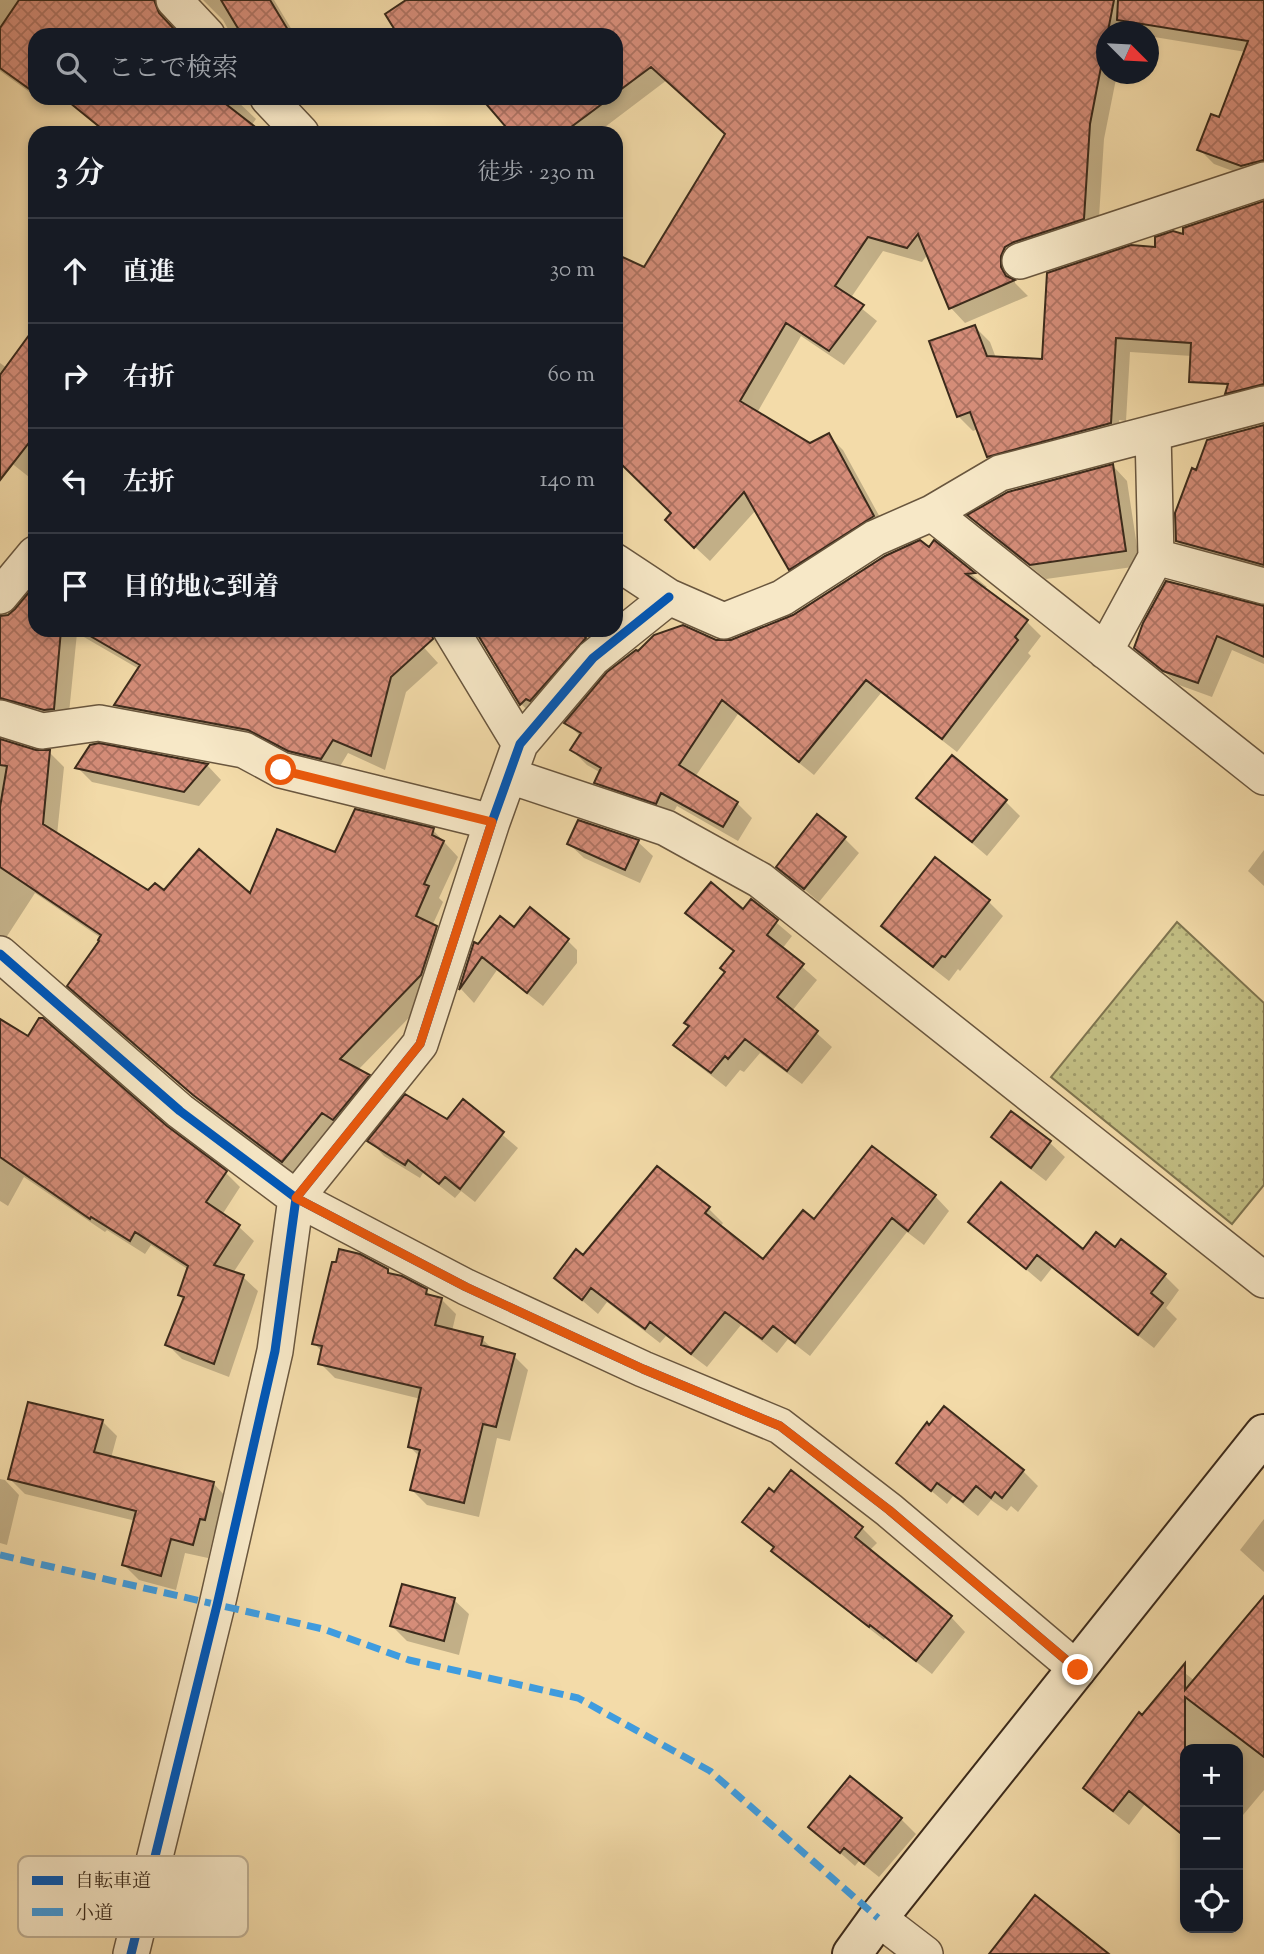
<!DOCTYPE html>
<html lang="ja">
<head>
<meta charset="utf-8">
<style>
	body { margin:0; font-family:"Sorts Mill Goudy","Noto Serif JP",serif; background:#20242c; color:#f1f3f6 }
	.controls { position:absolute; right:21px; bottom:21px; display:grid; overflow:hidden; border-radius:14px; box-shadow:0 4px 10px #0003 }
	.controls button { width:63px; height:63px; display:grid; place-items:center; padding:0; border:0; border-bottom:2px solid #363941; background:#171b24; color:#f1f3f6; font:35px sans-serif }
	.compass { position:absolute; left:1096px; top:21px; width:63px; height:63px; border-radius:50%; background:#171b24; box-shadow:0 4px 10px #0003; rotate:114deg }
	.stop { position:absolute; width:21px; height:21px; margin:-16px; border:5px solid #ea580c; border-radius:50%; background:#fff }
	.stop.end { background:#ea580c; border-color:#fff; box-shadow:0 2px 7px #0008 }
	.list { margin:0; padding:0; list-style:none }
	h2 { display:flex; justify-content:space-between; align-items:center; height:91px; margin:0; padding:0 28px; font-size:30px }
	h2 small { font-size:23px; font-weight:400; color:#9ea1a6 }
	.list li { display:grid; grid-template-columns:46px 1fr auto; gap:21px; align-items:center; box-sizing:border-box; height:105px; padding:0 28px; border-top:2px solid #363941 }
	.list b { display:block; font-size:26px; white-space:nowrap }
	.list em { font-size:23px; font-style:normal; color:#9ea1a6 }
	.icon { flex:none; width:38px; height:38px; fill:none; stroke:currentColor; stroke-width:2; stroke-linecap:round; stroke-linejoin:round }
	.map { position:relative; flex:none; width:1264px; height:1954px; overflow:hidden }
	.search { position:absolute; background:#171b24; box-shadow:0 4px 10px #0003; left:28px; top:28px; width:595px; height:77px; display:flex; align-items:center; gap:18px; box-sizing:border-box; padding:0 24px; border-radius:21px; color:#9ea1a6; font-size:26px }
	.panel { position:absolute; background:#171b24; box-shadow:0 4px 10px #0003; left:28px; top:126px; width:595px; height:511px; border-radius:21px }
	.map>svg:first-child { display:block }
	.park { fill:url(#park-dots); stroke:#7e744f; stroke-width:2 }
	.shadow { fill:#0003 }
	.building { fill:url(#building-cross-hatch); stroke:#3b2a1b; stroke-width:2 }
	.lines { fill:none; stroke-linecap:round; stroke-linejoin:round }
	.street-casing { stroke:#69563e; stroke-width:38 }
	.secondary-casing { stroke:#3b2a1b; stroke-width:42 }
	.street { stroke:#f7e8c7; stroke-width:35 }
	.secondary { stroke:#f7e8c7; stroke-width:38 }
	.quiet { stroke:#3f9cdf; stroke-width:7; stroke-dasharray:14 7; stroke-linecap:butt }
	.cycleway-casing { stroke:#f7e8c7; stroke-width:13 }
	.cycleway { stroke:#0057b8; stroke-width:9 }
	.route { stroke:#ea580c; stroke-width:9 }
	.key { fill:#f7e8c7; stroke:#bfaf93; stroke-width:2 }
	.key-label { font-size:19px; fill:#3b2a1b }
</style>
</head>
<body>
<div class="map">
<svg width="1264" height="1954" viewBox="0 0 1264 1954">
	<defs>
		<pattern id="park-dots" width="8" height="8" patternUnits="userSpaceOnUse" patternTransform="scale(1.75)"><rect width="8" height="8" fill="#c2be83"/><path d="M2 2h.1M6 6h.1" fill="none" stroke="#9f9b6a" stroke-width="1.8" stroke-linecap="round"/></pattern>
		<pattern id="building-cross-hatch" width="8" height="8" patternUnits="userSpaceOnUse" patternTransform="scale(1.75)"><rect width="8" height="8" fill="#d58d79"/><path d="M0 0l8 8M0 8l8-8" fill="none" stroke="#ae7362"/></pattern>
	</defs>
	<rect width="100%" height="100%" fill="#f3dba9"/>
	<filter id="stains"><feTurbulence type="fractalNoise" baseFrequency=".00286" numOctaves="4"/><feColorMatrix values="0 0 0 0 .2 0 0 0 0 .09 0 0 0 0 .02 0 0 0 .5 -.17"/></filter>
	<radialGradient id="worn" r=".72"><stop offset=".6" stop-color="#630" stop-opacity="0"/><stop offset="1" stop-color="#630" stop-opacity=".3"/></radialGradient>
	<path class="park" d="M1177,922L1264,1003V1185L1232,1224L1051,1077Z"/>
	<path class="shadow" d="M0,0H127L159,16L178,35H35V96L0,71Z
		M203,0H274L295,35H228V29L223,20Z
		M410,0H1264V176L1257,180L1214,164L1199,149L1220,119L1246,52L1148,36V32H1106V74H1117L1104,139L1098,233L1015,272V283L1028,296L965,323L951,308L928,254L922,262L883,251L850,299L877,321L844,365L801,336L757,413L810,445L828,435L843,450L888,532L805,583L790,569L756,510L710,561L682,535L673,513L616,458V256L645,269L737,118L721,130L667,80L597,133H513L484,98H616V35H400Z
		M38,98H58L54,103L48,100L45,103Z
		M63,98H234L256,119L251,126L259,133H106Z
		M616,195L622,203L616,208Z
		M1264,203V401L1241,407L1227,393L1230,384L1192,356L1130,352L1126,421L1119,420L1121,439L1003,471L988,456L978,429L973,431L958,416L975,327L990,342L996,358L1044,361L1156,249Z
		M35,330V468L29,477L0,454V363L7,368Z
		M1264,427V575L1193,556L1177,541L1197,472Z
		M1113,466L1127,481L1140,566L1046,579L984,530L970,516Z
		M934,543L987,587L982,588L1027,622L1041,636L1028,653L1031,656L957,752L881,693L814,775L738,714L695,777L737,803L752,818L738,841L677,806L671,817L611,797L597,783L601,773L587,765L572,750L580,736L567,723L716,641H732L793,617L929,550Z
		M35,588V630H408L438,663L406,692L385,770L348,753L336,773L131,720L117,705L139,669L77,633L68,723L0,719V617L8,616Z
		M1264,607V664L1232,650L1212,697L1179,685L1136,647Z
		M476,630H577L600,654L536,718L521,704Z
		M0,741L36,752H49L64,767L57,835L149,892L251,896L336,855L433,830L458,857L439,898L443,902L432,926L451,942L436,990L358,1070L369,1076L383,1091L297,1176L210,1110L84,1000L101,938L35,893L0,947Z
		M99,745L207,765L221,780L199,806L92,782L78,768Z
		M919,798L1005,801L1020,816L987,856Z
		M579,822L638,842L653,856L640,883L584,858L569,844Z
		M844,838L859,853L819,902L778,867Z
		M1264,850V886L1248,871Z
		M751,901L792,936L782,949L817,980L792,1011L832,1047L802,1084L760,1053L744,1072L740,1070L726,1087L690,1059L676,1045L690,1027L727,972L735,953L688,913L743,911Z
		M988,901L1003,916L960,971L958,969L949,981L898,941L883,926Z
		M514,929L562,935L577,950V963L543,1006L497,970L474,1003L461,989L475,945L479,946Z
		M0,1021L166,1128L225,1172L240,1187L222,1215L239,1227L254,1241L233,1273L243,1277L258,1291L229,1377L182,1359L167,1344L185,1299L180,1295L189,1270L151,1245L145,1254L107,1230L105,1232L24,1177L8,1206L0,1201Z
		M464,1102L518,1148L475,1202L461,1191L455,1198L423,1173L420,1178L384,1156L370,1141L448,1121Z
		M1011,1113L1050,1143L1065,1157L1046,1181L1008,1152L993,1137Z
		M657,1169L709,1209L723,1223L720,1227L763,1262L815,1222L935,1196L949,1211L924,1245L907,1232L810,1356L788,1339L777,1353L741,1325L707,1367L666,1336L660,1343L607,1302L598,1314L556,1278L584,1257Z
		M970,1222L1083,1251L1115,1250L1165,1276L1179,1290L1166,1308L1177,1319L1154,1348L1052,1268L1041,1282Z
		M387,1271L393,1276L426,1291L432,1297L441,1299L456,1314L452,1331L482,1339L494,1350L514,1356L528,1370L510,1441L497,1438L479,1517L427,1505L412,1490L420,1457L410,1447L421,1399L335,1378L320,1363L322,1352L314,1343Z
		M103,1422L117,1436L111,1458L214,1484L228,1499L219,1534L214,1533L208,1558L185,1553L176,1590L139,1580L124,1565L136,1521L25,1494L10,1479Z
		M898,1463L1023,1471L1038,1486L1018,1512L1011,1506L1007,1511L991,1500L978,1516L953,1496L947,1504Z
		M0,1479L5,1480L19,1495L7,1545L0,1543Z
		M1264,1519V1572L1240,1550Z
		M745,1522L862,1528L877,1543L869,1551L951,1617L965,1632L932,1674L885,1638L884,1640L788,1565L774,1551L775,1549Z
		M1264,1599V1790L1238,1821V1749H1185V1837L1145,1804L1129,1825L1100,1802L1085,1788L1181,1670L1195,1681Z
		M454,1600L469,1614L459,1655L407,1641L392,1626Z
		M901,1819L916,1834L879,1877L859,1861L855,1866L811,1827Z"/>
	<path class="building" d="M19,0H154L159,13L174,29L169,35H35V93L0,68V28Z
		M221,0H270L291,35H242Z
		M406,0H1114L1090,124L1084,219L1014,242L1005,247L1001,256V267L1006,276L1015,280L949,309L918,234L907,248L868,237L835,286L864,305L829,351L786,323L740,401L810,443L829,433L874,516L789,570L744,492L694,548L665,520L671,513L616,459V254L644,267L725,134L651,67L616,93V35H398L385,14Z
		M1118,0H1264V160L1241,166L1197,150L1211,114L1219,117L1248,41L1117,20Z
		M64,98H218L263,133H107Z
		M481,98H610L563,133H511Z
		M1264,201V384L1225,394L1228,384L1189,382L1191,343L1116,338L1111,423L987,457L970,412L957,417L929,341L975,325L987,356L1042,359L1047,273L1131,245L1155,247V237L1173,231L1183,234V228Z
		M35,327V435L0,480V375Z
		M1264,425V565L1176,541L1175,513L1192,468L1196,470L1207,440Z
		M1113,464L1126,551L1030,565L967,515L1008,492Z
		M920,540L929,547L934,540L975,573L966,574L1028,620L1015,637L1018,640L942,739L866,680L799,762L722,700L679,765L738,802L723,827L661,793L656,804L594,783L601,768L570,750L581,733L564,723L607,672L636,650L638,651L654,635L683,625L716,640H731L793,615L885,556Z
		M1166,581L1264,606V657L1217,636L1198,683L1163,671L1134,648L1143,623Z
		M35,585V630H61L54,709L44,710L0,698V616L8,615L15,609Z
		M80,630H431L433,639L391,677L371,756L333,740L321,759L288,751L248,730L114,705L140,665Z
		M475,630H579L586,638L530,701L526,699L520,705Z
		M0,739L36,750H50L43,824L148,890L155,883L164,890L199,849L250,893L277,829L335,852L355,809L434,828L432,835L444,841L424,884L429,886L416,916L437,926L421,975L340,1059L370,1075L333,1120L322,1113L282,1162L193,1095L67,986L99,941L98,940L101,935L0,867V807L7,766L0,765Z
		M99,743L208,764L184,792L75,768L90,745Z
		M952,755L1007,800L972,842L916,798Z
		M817,814L846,837L804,889L776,867Z
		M578,820L639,840L625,870L567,844Z
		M935,857L990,900L945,957L942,956L933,967L881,926Z
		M711,882L743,909L751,899L778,920L767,935L804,964L777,997L818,1031L787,1071L745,1039L728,1059L725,1056L711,1073L673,1045L689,1026L684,1023L725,972L720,968L734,951L685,913Z
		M530,907L569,939L527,993L482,957L459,990L474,942L478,944L500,916L514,927Z
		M39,1018H43L167,1126L227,1171L206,1202L240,1225L214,1265L244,1275L214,1364L165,1345L184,1297L178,1295L188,1266L135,1232L130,1241L91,1217L90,1219L0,1157V1019L28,1036Z
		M405,1094L447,1119L463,1099L504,1132L460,1189L445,1177L439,1184L408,1160L405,1165L367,1141Z
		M1011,1111L1051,1141L1031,1168L991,1137Z
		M872,1146L936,1195L908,1231L892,1218L795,1343L773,1326L762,1339L725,1312L691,1354L650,1322L645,1329L591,1288L582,1300L554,1278L576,1249L583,1255L657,1166L710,1207L705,1213L763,1259L803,1210L814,1219Z
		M1001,1182L1083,1249L1096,1232L1115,1247L1121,1239L1166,1274L1151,1293L1163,1303L1138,1335L1037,1255L1026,1269L968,1222Z
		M339,1249L360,1254L388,1269V1273L402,1276L427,1289L426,1294L442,1298L435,1325L483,1337L481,1345L515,1354L496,1427L483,1424L464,1503L410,1490L420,1450L408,1447L421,1388L318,1364L322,1346L312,1344L332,1262H336Z
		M28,1402L103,1420L94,1452L214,1482L205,1520L200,1519L193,1545L171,1539L161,1576L122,1565L136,1511L8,1479Z
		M944,1406L1024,1470L1002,1498L995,1492L991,1498L976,1486L963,1502L937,1483L931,1491L896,1463L927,1422L929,1425Z
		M791,1470L863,1527L855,1537L952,1616L916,1661L870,1625L869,1627L771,1551L774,1547L742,1522L769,1488L774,1492Z
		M402,1584L455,1598L444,1641L390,1626Z
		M1264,1596V1757L1185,1697V1837L1129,1791L1113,1811L1083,1788L1139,1712L1142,1715L1185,1663V1690Z
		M850,1776L902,1818L864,1864L844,1848L840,1853L808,1827Z
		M1035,1895L1109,1954H989Z"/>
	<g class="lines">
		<g class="street-casing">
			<path id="street" d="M174,0L207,35
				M268,98L301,133
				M1020,261L1264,180
				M932,513L1000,473L1264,404
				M1156,557L1264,586
				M616,562L669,597L724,621L782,598L875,538L932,513L1264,777
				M0,596L35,554
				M451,630L520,744
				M1105,651L1156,557L1153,433
				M0,718L42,731L99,723L244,750L281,770L492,822
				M510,776L666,828L760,880L1264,1280
				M0,954L180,1111L296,1198L466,1287L643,1369L780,1426L889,1510L1078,1670
				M878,1918L925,1954
				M131,1954L217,1605L275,1351L296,1198L420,1044L492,822L520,744L593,658L669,597"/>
		</g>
		<g class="secondary-casing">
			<path id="secondary" d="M852,1954L878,1918L1264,1434"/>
		</g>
		<use href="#street" class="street"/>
		<use href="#secondary" class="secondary"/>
		<path class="quiet" d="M0,1555L323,1629L409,1660L578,1698L710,1771L878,1918"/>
		<g class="cycleway-casing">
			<path id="cycleway" d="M0,954L180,1111L296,1198L466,1287L643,1369L780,1426L889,1510L1078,1670
				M131,1954L217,1605L275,1351L296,1198L420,1044L492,822L520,744L593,658L669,597"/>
		</g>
		<use href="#cycleway" class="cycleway"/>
	</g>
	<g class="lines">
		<path class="route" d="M281,770L492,822L420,1044L296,1198L466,1287L643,1369L780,1426L889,1510L1078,1670"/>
	</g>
	<rect x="18" y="1856" width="230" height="81" rx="10" class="key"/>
	<rect x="32" y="1876" width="31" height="9" fill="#0057b8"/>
	<rect x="32" y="1908" width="31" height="8" fill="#3f9cdf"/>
	<g class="key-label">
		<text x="75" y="1887">自転車道</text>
		<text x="75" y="1919">小道</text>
	</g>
	<rect width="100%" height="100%" filter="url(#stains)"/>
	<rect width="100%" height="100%" fill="url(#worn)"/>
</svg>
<div class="controls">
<button>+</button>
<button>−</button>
<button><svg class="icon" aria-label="locate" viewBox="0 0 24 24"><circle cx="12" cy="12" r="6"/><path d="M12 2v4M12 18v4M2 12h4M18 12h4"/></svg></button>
</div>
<svg class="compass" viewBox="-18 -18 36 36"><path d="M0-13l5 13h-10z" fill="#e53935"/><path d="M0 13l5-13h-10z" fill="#9ea1a6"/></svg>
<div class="stop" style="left:281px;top:770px"></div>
<div class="stop end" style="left:1078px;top:1670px"></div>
<div class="search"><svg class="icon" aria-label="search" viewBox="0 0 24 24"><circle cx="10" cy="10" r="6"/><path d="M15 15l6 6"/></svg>ここで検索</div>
<section class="panel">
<h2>3 分<small>徒歩 · 230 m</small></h2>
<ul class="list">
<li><svg class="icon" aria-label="ahead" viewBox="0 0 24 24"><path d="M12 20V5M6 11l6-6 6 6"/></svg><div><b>直進</b></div><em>30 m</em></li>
<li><svg class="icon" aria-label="right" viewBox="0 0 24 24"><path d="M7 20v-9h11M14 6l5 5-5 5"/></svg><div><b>右折</b></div><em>60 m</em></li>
<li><svg class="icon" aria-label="left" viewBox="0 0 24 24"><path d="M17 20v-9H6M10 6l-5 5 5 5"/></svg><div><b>左折</b></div><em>140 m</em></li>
<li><svg class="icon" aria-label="arrive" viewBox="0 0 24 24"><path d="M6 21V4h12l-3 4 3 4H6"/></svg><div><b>目的地に到着</b></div></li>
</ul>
</section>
</div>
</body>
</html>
